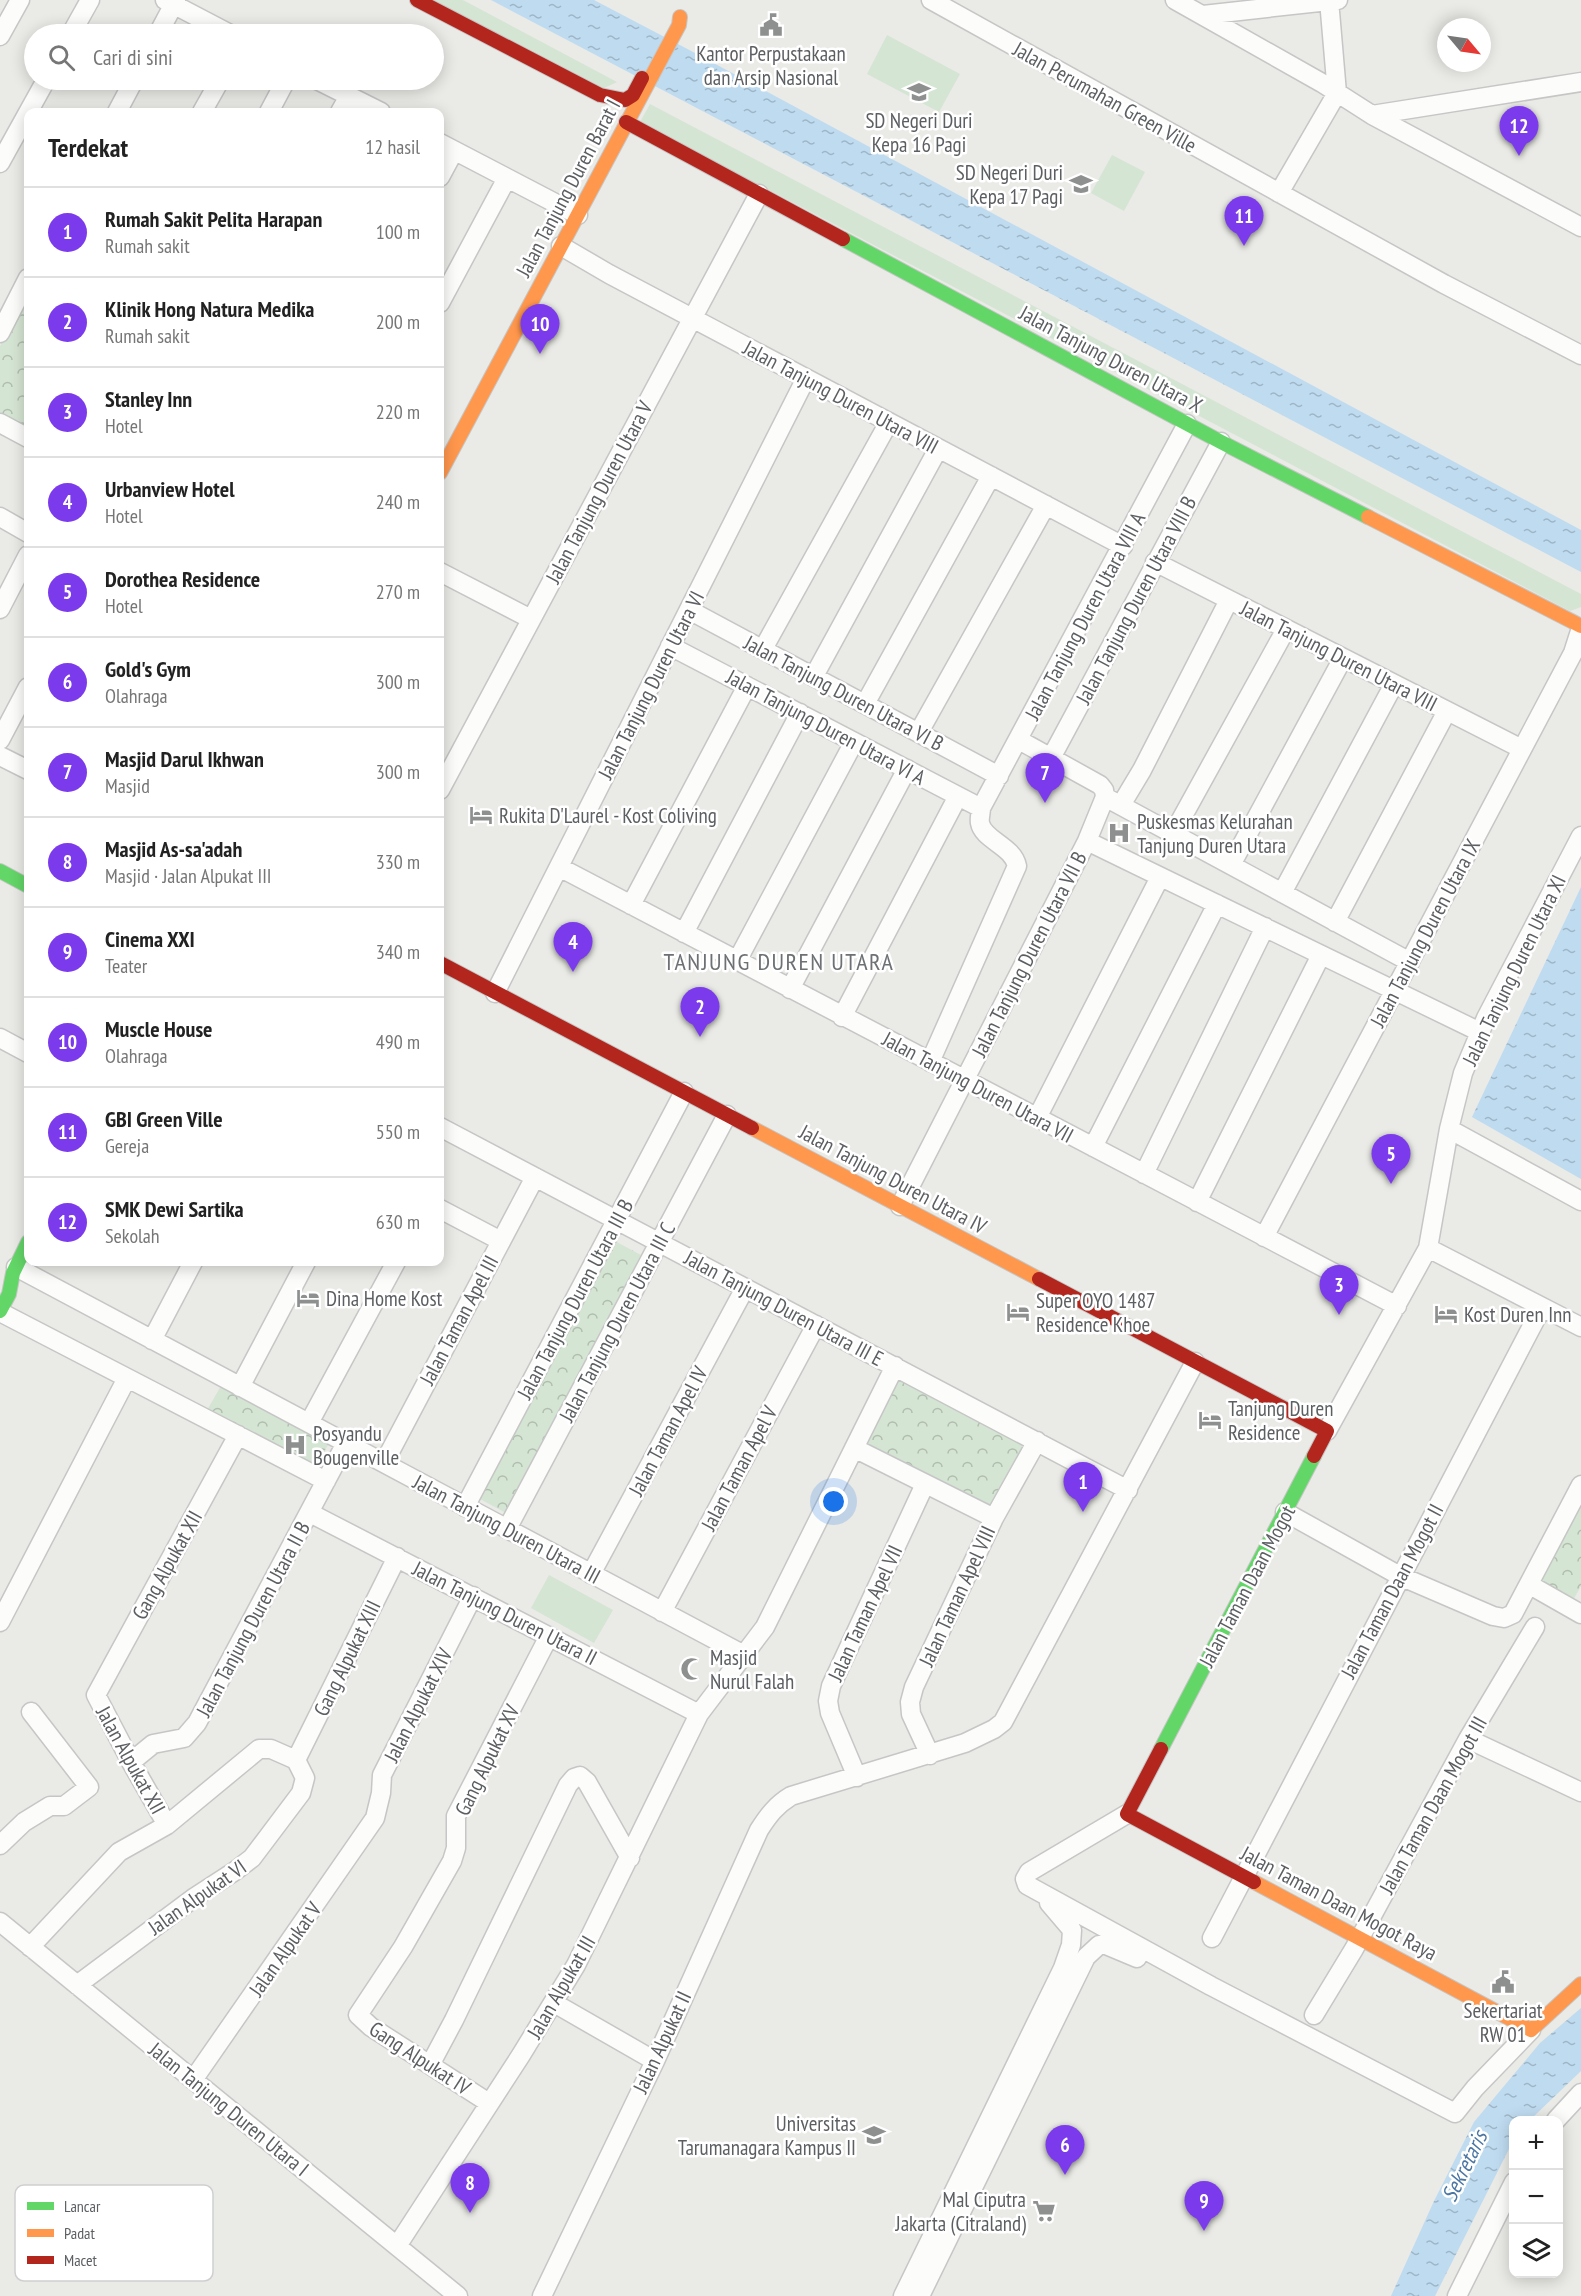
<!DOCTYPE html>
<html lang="id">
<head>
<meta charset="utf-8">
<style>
	body { margin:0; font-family:"PT Sans Narrow",sans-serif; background:#f2f2f2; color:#222 }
	.controls { position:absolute; right:18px; bottom:18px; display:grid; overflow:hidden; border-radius:12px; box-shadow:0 3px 15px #0003 }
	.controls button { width:54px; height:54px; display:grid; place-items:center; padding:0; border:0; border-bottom:2px solid #e0e0e0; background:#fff; color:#222; font:30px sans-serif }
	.compass { position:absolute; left:1437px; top:18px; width:54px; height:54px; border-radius:50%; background:#fff; box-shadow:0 3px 15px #0003; rotate:119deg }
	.you { position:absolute; left:834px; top:1502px; width:21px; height:21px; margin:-15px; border:4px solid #fff; border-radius:50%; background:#1a73e8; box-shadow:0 0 0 9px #1a73e833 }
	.badge { display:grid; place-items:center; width:39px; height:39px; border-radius:50%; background:#7c3aed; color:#fff; font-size:20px; font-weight:700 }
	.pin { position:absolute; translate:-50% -50px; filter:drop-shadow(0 2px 3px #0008) }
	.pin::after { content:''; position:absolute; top:32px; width:21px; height:18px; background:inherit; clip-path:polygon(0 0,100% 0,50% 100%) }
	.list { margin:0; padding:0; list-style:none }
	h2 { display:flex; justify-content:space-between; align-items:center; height:78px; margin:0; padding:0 24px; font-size:26px }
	h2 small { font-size:20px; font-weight:400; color:#767676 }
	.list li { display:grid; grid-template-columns:39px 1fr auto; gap:18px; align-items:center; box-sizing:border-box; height:90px; padding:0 24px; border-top:2px solid #e0e0e0 }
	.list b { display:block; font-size:22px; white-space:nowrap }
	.list p { margin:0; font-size:20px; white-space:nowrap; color:#767676 }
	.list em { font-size:20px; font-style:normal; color:#767676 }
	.icon { flex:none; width:33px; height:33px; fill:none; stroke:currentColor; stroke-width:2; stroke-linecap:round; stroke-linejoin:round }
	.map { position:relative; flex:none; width:1581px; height:2296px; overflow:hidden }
	.search { position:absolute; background:#fff; box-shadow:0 3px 15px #0003; left:24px; top:24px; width:420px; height:66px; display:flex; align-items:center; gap:15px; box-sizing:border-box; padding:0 21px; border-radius:33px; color:#767676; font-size:22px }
	.panel { position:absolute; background:#fff; box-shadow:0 3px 15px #0003; left:24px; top:108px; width:420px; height:1158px; border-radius:12px }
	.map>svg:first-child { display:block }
	.green { fill:#d5e5d3 }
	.park { fill:url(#park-crowns) }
	.water { fill:url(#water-ripples) }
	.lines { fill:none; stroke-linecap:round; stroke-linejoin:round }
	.street-casing { stroke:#c6c6c6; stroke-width:21 }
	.fast-casing { stroke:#c6c6c6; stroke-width:16 }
	.slow-casing { stroke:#c6c6c6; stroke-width:16 }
	.jam-casing { stroke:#c6c6c6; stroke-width:16 }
	.street { stroke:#fcfcfb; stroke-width:18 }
	.fast { stroke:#63d668; stroke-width:14 }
	.slow { stroke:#ff974d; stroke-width:14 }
	.jam { stroke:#b3261e; stroke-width:14 }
	.labels { text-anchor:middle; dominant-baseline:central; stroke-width:5; stroke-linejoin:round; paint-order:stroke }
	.poi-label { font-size:21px; fill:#5c5f62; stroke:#fff; text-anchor:start }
	.street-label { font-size:21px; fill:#5c5f62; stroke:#fff }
	.water-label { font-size:22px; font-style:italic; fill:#4c77a3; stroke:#fff }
	.quarter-label { font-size:24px; letter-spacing:1.5px; fill:#6d7174; stroke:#fff }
	.key { fill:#fff; stroke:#cecfd0; stroke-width:1.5 }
	.key-label { font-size:16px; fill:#5c5f62 }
</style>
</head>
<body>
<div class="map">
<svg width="1581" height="2296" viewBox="0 0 1581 2296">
	<defs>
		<pattern id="park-crowns" width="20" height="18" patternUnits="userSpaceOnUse" patternTransform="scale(1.5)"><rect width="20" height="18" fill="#d5e5d3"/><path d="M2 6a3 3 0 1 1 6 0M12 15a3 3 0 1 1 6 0" fill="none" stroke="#b0bdaf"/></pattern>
		<pattern id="water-ripples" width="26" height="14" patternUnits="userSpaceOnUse" patternTransform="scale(1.5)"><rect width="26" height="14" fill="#bfdbf0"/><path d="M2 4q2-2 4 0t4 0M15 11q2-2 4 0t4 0" fill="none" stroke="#9eb5c6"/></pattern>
	</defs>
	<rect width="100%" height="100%" fill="#eaeae6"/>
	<path class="green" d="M431,0H463L617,82L600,90Z
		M887,35L960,74L939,112L867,74Z
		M650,104L1581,594V607L1570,611L640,122Z
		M1112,155L1145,172L1124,211L1091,193Z
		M549,1575L613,1610L594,1643L531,1608Z"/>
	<path class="park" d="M28,295V429L0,413V346Z
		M613,1240L641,1255L506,1513L478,1498Z
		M901,1375L1030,1446L994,1509L864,1446Z
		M222,1384L329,1443L310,1478L202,1419Z
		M1581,1483V1586L1572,1602L1528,1578Z"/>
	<path class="water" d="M491,0H594L695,53L1581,530V572Z
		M1581,887V1179L1472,1117Z
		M1581,2008V2071L1530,2120H1514L1513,2141L1435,2296H1391L1434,2201L1474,2122L1540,2043Z"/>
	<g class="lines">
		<g class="street-casing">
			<path id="street" d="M165,0L230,34
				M931,0L1444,284L1581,355
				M1175,0L1322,83L1372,115L1581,227
				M1203,15L1338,0
				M71,34L90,0
				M158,34L176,0
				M0,36L20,0
				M317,80L381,112
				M117,112L134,80
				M202,112L220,80
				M269,112L286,80
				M340,112L349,96
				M1372,115L1581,82
				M440,143L578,215
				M0,163L46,80
				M440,177L454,151
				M1279,193L1337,93L1329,0
				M561,246L609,274L1123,546
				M440,303L507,178
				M0,333L28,278
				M0,423L28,438
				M0,517L28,533
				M1155,562L1522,749
				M440,572L531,619
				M0,609L28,555
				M689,610L999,776
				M670,646L981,808
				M763,649L889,422
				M814,676L938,449
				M865,704L991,476
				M919,732L1046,505
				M0,740L28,687
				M1019,740L1100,785L1104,790L1105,797L1410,962
				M0,756L28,770
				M1051,758L1221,442
				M440,790L759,194
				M1121,805L1142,770L1229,600
				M1173,834L1286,629
				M1087,841L1480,1032
				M1231,865L1343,658
				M559,867L1397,1306
				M1282,893L1394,684
				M631,905L747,686
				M1335,922L1447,711
				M684,933L800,713
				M737,961L854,742
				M790,989L907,769
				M495,993L806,378
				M842,1017L958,796
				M0,1038L28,1053
				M930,1062L1017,866C1013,846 983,840 980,823C979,818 981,813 981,808L1187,424
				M1037,1118L1160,877
				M440,1127L1128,1490
				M1449,1129L1581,1201
				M1093,1147L1217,904
				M1144,1174L1265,927
				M1197,1202L1321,955
				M900,1206L1087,841L1105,797
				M440,1209L501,1241
				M1264,1237L1573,653L1581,628
				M1428,1248L1581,1327
				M16,1267L744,1655
				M0,1312L326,1481
				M152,1340L193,1262
				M240,1387L306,1262
				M309,1423L396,1262
				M1327,1431L1428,1248L1449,1129L1463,1073L1486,1018L1581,836
				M854,1448L994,1518
				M384,1463L535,1177
				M465,1507L684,1092
				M1285,1512L1400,1576L1493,1616L1504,1618L1513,1614L1581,1485
				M310,1513L699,1714
				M507,1529L727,1115
				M591,1574L745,1288
				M1530,1585L1581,1614
				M662,1612L816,1325
				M0,1622L127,1378
				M1468,1739L1581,1792
				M930,1755L911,1714L910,1702L914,1687L994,1518L1037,1441
				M296,1760L397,1557
				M131,1762L153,1744L184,1738L197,1723L346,1443
				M857,1777L830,1713L828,1701L831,1686L925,1484
				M1127,1814L1029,1872L1025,1879L1027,1885L1211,1986L1455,2113L1475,2088L1531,2030
				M167,1825L131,1762L96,1695L238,1435
				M0,1845L24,1822L50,1806H64L89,1787L31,1712
				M0,1922L458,2296
				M1212,1938L1542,1307
				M30,1947L119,1852L167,1825L259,1749H271L296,1760
				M77,1985L195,1897L235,1871L252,1858L301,1793L305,1778L296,1760
				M554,2003L655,2061
				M1314,2015L1354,1949L1468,1739L1535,1627
				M430,2065L454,2020L568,1785L574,1778L580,1776L587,1782L630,1858
				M193,2080L375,1818L381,1793L382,1775L473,1596
				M489,2103L371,2027L358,2015L403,1947L452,1861L456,1848V1816L549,1636
				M1556,2120L1581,2093
				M397,2246L521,2055L576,1965L699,1714L765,1627L895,1366
				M542,2296L655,2061L759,1830C768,1816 776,1805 791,1796L965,1743L994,1729L1003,1722L1195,1362
				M903,2296L1063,1968L1071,1945L1072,1930L1049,1903
				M920,2296L1086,1957L1099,1945H1106L1137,1958
				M1457,2296L1514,2182"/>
		</g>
		<g class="fast-casing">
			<path id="fast" d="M843,239L1221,442L1368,517
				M0,871L28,886
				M0,1311L9,1294L13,1273L28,1242
				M1161,1749L1314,1456"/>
		</g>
		<g class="slow-casing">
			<path id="slow" d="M440,473L679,25L680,17
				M1368,517L1581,626
				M752,1128L1039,1279
				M1254,1882L1531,2030L1581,1984"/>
		</g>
		<g class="jam-casing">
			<path id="jam" d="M417,0L600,95L625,100L633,95L642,78
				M626,122L843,239
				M440,963L752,1128
				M1039,1279L1327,1431L1314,1456
				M1161,1749L1127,1814L1254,1882"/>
		</g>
		<use href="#street" class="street"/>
		<use href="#fast" class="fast"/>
		<use href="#slow" class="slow"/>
		<use href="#jam" class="jam"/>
	</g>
	<defs>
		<g id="civic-bare" transform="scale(1.8)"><path d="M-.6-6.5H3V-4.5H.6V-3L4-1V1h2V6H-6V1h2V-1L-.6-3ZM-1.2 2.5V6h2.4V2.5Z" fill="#8e9090" stroke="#fff" stroke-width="2.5" paint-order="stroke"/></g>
		<g id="school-bare" transform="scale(1.8)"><path d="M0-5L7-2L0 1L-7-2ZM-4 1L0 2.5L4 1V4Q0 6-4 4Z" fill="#8e9090" stroke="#fff" stroke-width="2.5" paint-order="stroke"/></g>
		<g id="hotel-bare" transform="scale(1.8)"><path d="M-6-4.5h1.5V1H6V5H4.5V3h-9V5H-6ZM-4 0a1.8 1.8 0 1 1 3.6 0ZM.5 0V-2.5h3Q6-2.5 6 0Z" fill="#8e9090" stroke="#fff" stroke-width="2.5" paint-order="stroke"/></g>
		<g id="hospital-bare" transform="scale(1.8)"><path d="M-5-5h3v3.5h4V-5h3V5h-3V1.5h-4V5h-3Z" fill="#8e9090" stroke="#fff" stroke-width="2.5" paint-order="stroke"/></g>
		<g id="mosque-bare" transform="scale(1.8)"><path d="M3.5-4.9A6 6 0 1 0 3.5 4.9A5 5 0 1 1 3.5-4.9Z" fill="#8e9090" stroke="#fff" stroke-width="2.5" paint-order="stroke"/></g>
		<g id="university-bare" transform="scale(1.8)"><path d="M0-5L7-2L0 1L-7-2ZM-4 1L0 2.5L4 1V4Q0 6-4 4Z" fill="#8e9090" stroke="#fff" stroke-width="2.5" paint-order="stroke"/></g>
		<g id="supermarket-bare" transform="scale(1.8)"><path d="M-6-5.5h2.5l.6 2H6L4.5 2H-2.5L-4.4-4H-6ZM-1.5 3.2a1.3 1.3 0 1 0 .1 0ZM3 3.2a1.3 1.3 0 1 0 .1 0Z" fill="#8e9090" stroke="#fff" stroke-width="2.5" paint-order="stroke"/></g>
	</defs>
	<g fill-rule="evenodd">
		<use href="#civic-bare" x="771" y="25"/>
		<use href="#school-bare" x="919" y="92"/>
		<use href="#school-bare" x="1081" y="184"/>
		<use href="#hotel-bare" x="481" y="815"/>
		<use href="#hospital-bare" x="1119" y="833"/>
		<use href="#hotel-bare" x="308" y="1298"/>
		<use href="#hotel-bare" x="1018" y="1312"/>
		<use href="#hotel-bare" x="1446" y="1314"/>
		<use href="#hotel-bare" x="1210" y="1420"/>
		<use href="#hospital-bare" x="295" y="1445"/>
		<use href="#mosque-bare" x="692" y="1669"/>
		<use href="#civic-bare" x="1503" y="1982"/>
		<use href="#university-bare" x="874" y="2135"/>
		<use href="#supermarket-bare" x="1044" y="2211"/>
	</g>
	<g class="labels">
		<g class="poi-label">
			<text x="771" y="53" text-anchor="middle">Kantor Perpustakaan<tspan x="771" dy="24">dan Arsip Nasional</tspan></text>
			<text x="919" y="120" text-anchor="middle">SD Negeri Duri<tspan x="919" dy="24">Kepa 16 Pagi</tspan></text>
			<text x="1063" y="172" text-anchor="end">SD Negeri Duri<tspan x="1063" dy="24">Kepa 17 Pagi</tspan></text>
			<text x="499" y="815">Rukita D'Laurel - Kost Coliving</text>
			<text x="1137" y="821">Puskesmas Kelurahan<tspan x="1137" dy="24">Tanjung Duren Utara</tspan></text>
			<text x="326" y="1298">Dina Home Kost</text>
			<text x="1036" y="1300">Super OYO 1487<tspan x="1036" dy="24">Residence Khoe</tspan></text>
			<text x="1464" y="1314">Kost Duren Inn</text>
			<text x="1228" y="1408">Tanjung Duren<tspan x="1228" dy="24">Residence</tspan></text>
			<text x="313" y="1433">Posyandu<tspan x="313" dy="24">Bougenville</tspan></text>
			<text x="710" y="1657">Masjid<tspan x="710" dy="24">Nurul Falah</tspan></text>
			<text x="1503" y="2010" text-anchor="middle">Sekertariat<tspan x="1503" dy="24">RW 01</tspan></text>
			<text x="856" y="2123" text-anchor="end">Universitas<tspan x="856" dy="24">Tarumanagara Kampus II</tspan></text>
			<text x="1026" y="2199" text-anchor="end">Mal Ciputra<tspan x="1026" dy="24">Jakarta (Citraland)</tspan></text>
		</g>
		<g class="street-label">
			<text transform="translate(1105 97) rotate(29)">Jalan Perumahan Green Ville</text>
			<text transform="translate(568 188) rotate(-62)">Jalan Tanjung Duren Barat I</text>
			<text transform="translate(1111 359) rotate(28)">Jalan Tanjung Duren Utara X</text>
			<text transform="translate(841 397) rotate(28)">Jalan Tanjung Duren Utara VIII</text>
			<text transform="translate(599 492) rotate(-62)">Jalan Tanjung Duren Utara V</text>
			<text transform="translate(1136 600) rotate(-62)">Jalan Tanjung Duren Utara VIII B</text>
			<text transform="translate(1085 616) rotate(-62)">Jalan Tanjung Duren Utara VIII A</text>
			<text transform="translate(1339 656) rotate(27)">Jalan Tanjung Duren Utara VIII</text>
			<text transform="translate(651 685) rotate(-63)">Jalan Tanjung Duren Utara VI</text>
			<text transform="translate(844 693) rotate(28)">Jalan Tanjung Duren Utara VI B</text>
			<text transform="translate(826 727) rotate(28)">Jalan Tanjung Duren Utara VI A</text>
			<text transform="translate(1425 933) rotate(-62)">Jalan Tanjung Duren Utara IX</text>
			<text transform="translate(1029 954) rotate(-63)">Jalan Tanjung Duren Utara VII B</text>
			<text transform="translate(1514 970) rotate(-64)">Jalan Tanjung Duren Utara XI</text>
			<text transform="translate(978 1087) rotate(28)">Jalan Tanjung Duren Utara VII</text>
			<text transform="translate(893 1179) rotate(28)">Jalan Tanjung Duren Utara IV</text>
			<text transform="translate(575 1299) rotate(-62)">Jalan Tanjung Duren Utara III B</text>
			<text transform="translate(784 1308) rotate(28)">Jalan Tanjung Duren Utara III E</text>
			<text transform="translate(459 1320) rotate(-62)">Jalan Taman Apel III</text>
			<text transform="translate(617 1322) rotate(-62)">Jalan Tanjung Duren Utara III C</text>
			<text transform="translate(668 1431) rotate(-62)">Jalan Taman Apel IV</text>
			<text transform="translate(739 1468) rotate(-62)">Jalan Taman Apel V</text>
			<text transform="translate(507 1529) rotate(28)">Jalan Tanjung Duren Utara III</text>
			<text transform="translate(167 1565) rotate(-61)">Gang Alpukat XII</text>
			<text transform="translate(1247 1586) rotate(-62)">Jalan Taman Daan Mogot</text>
			<text transform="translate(1392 1591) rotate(-62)">Jalan Taman Daan Mogot II</text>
			<text transform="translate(957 1596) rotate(-65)">Jalan Taman Apel VIII</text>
			<text transform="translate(505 1613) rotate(27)">Jalan Tanjung Duren Utara II</text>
			<text transform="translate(865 1613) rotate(-65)">Jalan Taman Apel VII</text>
			<text transform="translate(253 1619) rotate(-62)">Jalan Tanjung Duren Utara II B</text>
			<text transform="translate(347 1658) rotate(-64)">Gang Alpukat XIII</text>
			<text transform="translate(418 1705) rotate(-63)">Jalan Alpukat XIV</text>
			<text transform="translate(131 1760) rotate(61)">Jalan Alpukat XII</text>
			<text transform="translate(487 1760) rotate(-64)">Gang Alpukat XV</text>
			<text transform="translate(1433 1805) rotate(-61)">Jalan Taman Daan Mogot III</text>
			<text transform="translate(197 1897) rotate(-35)">Jalan Alpukat VI</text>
			<text transform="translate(1339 1903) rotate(28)">Jalan Taman Daan Mogot Raya</text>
			<text transform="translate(285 1949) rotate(-55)">Jalan Alpukat V</text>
			<text transform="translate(561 1987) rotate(-60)">Jalan Alpukat III</text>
			<text transform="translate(662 2042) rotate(-65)">Jalan Alpukat II</text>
			<text transform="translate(420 2058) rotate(33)">Gang Alpukat IV</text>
			<text transform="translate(229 2109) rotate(39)">Jalan Tanjung Duren Utara I</text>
		</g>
		<g class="water-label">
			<text transform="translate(1464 2166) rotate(-64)">Sekretaris</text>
		</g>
		<g class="quarter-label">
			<text x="779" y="961">TANJUNG DUREN UTARA</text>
		</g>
	</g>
	<rect x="15" y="2185" width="198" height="96" rx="9" class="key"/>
	<rect x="27" y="2202" width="27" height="8" fill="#63d668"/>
	<rect x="27" y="2229" width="27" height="8" fill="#ff974d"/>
	<rect x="27" y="2256" width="27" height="8" fill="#b3261e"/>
	<g class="key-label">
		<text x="64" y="2212">Lancar</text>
		<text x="64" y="2239">Padat</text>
		<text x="64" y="2266">Macet</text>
	</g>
</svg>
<div class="controls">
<button>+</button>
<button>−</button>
<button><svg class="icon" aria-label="layers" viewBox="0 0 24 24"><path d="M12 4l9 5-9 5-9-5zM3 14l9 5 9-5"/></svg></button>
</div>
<svg class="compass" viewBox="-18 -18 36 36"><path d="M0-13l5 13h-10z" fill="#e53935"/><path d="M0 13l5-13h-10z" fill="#767676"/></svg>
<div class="you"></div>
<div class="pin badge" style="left:1083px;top:1512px">1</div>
<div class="pin badge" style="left:700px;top:1037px">2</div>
<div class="pin badge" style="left:1339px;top:1315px">3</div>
<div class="pin badge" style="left:573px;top:972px">4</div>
<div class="pin badge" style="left:1391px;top:1184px">5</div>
<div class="pin badge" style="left:1065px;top:2175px">6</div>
<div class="pin badge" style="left:1045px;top:803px">7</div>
<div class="pin badge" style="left:470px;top:2213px">8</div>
<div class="pin badge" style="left:1204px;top:2231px">9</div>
<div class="pin badge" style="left:540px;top:354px">10</div>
<div class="pin badge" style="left:1244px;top:246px">11</div>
<div class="pin badge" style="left:1519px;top:156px">12</div>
<div class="search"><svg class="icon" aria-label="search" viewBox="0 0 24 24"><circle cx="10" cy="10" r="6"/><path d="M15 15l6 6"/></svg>Cari di sini</div>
<section class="panel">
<h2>Terdekat<small>12 hasil</small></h2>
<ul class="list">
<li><span class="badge">1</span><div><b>Rumah Sakit Pelita Harapan</b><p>Rumah sakit</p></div><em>100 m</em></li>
<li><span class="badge">2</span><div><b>Klinik Hong Natura Medika</b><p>Rumah sakit</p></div><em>200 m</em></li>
<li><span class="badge">3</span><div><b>Stanley Inn</b><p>Hotel</p></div><em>220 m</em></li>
<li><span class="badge">4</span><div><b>Urbanview Hotel</b><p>Hotel</p></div><em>240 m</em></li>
<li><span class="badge">5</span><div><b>Dorothea Residence</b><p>Hotel</p></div><em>270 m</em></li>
<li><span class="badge">6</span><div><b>Gold's Gym</b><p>Olahraga</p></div><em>300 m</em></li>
<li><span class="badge">7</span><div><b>Masjid Darul Ikhwan</b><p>Masjid</p></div><em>300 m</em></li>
<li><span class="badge">8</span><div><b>Masjid As-sa'adah</b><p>Masjid · Jalan Alpukat III</p></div><em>330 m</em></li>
<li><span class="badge">9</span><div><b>Cinema XXI</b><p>Teater</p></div><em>340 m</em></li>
<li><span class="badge">10</span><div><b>Muscle House</b><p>Olahraga</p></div><em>490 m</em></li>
<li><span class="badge">11</span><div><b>GBI Green Ville</b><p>Gereja</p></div><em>550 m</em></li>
<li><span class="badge">12</span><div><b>SMK Dewi Sartika</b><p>Sekolah</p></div><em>630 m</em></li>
</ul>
</section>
</div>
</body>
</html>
